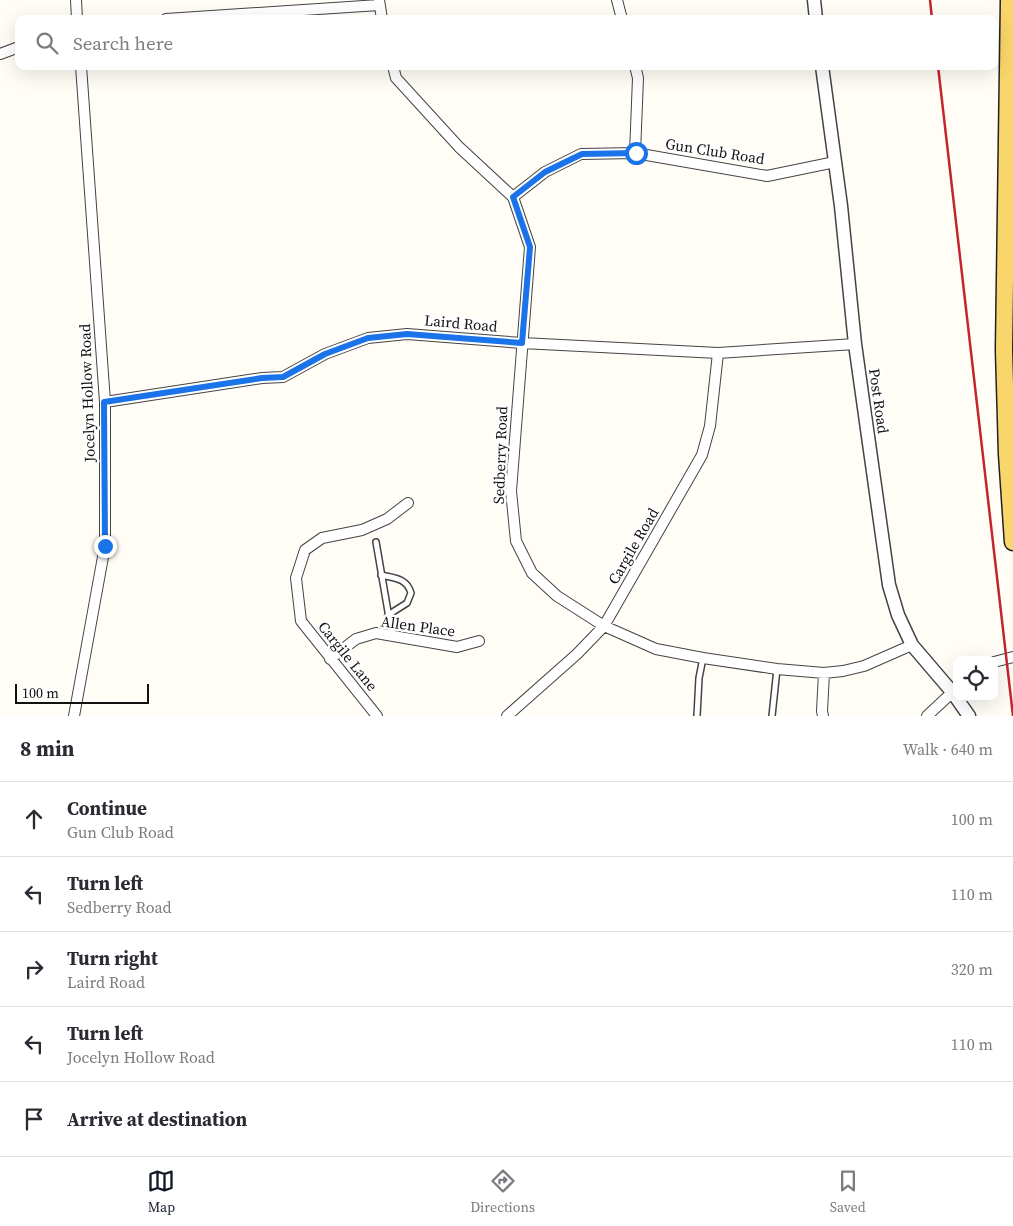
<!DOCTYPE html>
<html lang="en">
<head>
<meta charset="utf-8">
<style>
	body { margin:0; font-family:"Source Serif 4",serif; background:#f7f7f7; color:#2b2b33 }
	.controls { position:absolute; right:15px; bottom:15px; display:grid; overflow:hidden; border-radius:10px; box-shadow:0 5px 20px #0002 }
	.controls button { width:45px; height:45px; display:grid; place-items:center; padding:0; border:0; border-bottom:1px solid #e1e1e2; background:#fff; color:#2b2b33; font:25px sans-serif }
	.scale { position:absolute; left:15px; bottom:12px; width:134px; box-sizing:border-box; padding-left:5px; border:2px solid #111; border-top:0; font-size:14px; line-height:18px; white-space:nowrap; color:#111; -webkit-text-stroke:4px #fff; paint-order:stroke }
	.stop { position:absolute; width:15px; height:15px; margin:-11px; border:4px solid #1a73e8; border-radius:50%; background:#fff }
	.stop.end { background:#1a73e8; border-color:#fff; box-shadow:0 1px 5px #0008 }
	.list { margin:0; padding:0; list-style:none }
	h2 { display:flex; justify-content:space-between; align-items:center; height:65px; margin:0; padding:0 20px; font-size:21px }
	h2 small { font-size:16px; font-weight:400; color:#7c7c81 }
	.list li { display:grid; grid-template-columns:32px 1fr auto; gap:15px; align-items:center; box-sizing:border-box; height:75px; padding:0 20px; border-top:1px solid #e1e1e2 }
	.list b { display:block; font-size:19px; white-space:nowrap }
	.list p { margin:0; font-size:16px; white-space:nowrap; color:#7c7c81 }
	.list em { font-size:16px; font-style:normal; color:#7c7c81 }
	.icon { flex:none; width:28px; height:28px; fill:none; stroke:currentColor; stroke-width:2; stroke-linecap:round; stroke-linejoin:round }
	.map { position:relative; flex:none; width:1013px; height:716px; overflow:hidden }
	.search { position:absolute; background:#fff; box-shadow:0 5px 20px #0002; left:15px; right:15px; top:15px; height:55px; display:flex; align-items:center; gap:12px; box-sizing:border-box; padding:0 18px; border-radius:10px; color:#7c7c81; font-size:19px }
	.sheet { height:440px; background:#fff }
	nav { display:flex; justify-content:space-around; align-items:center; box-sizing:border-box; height:70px; border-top:1px solid #e1e1e2; background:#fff; font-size:14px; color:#7c7c81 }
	nav a { display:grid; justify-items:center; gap:2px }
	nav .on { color:#111827 }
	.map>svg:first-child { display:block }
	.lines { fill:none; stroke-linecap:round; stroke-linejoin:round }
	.service-casing { stroke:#444; stroke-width:8 }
	.minor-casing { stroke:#444; stroke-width:12 }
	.tertiary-casing { stroke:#444; stroke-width:15 }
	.primary-casing { stroke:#222; stroke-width:19 }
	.service { stroke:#fff; stroke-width:5 }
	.minor { stroke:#fff; stroke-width:10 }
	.tertiary { stroke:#fff; stroke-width:12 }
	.primary { stroke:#f9d66b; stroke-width:16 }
	.rail { stroke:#c4262e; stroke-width:2.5 }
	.route { stroke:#1a73e8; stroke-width:6 }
	.labels { text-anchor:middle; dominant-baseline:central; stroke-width:5; stroke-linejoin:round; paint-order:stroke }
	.street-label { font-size:15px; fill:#111; stroke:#fff }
</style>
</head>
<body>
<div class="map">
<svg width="1013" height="716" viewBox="0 0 1013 716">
	<rect width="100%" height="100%" fill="#fffdf5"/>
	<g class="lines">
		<g class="service-casing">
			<path id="service" d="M376,542L392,635
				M381,575C394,578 407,578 411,593L407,603L388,615
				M697,716L699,678L703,658
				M772,716L777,669"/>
		</g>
		<g class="minor-casing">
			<path id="minor" d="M76,0L77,19
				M379,0L382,19
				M617,0L622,19
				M166,19L379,5
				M0,54L19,47
				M393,66L396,78L459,147L513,197L530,247L511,491L516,541L532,573L557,596L604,626L656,649L703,658L777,669L824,673L843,671L864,666L912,645
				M635,66L638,78L635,153
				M513,197L545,172L581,154L635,153L767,176L835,162
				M105,402L262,378L283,377L325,354L368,338L407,334L522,343L718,353L855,344
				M330,659L356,639L376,633L457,647L479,641
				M994,662L1013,657
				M74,716L105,546V402L81,66
				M377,716L301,621L296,578L305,550L322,538L362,530L387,519L408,503
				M507,716L577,654L604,626L702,455L710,426L718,353
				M823,716L822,711L824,673
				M927,716L957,688"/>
		</g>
		<g class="tertiary-casing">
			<path id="tertiary" d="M814,0L816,19
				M822,66L841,206L855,344L889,585L898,615L912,645L953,693L969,716"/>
		</g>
		<g class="primary-casing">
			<path id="primary" d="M1009,0L1004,350L1007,454L1013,542"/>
		</g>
		<use href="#service" class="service"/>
		<use href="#minor" class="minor"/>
		<use href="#tertiary" class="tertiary"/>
		<use href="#primary" class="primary"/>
		<path class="rail" d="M930,0L932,19
			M938,66L1013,716"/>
	</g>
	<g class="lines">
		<path class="route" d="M105,546L104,402L262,378L283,377L325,354L368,338L407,334L522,343L530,247L513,197L545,172L582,154L636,153"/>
	</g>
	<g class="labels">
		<g class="street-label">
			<text transform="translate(715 151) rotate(9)">Gun Club Road</text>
			<text transform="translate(461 323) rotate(5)">Laird Road</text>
			<text transform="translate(87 393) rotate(-92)">Jocelyn Hollow Road</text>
			<text transform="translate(879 401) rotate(82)">Post Road</text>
			<text transform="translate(500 455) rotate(-88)">Sedberry Road</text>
			<text transform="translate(633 546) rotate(-60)">Cargile Road</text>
			<text transform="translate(418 626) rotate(8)">Allen Place</text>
			<text transform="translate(348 656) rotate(51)">Cargile Lane</text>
		</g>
	</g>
</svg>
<div class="controls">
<button><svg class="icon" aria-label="locate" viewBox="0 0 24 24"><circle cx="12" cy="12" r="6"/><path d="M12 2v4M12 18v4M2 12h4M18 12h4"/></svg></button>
</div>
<div class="scale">100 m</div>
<div class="stop" style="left:636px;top:153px"></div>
<div class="stop end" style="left:105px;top:546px"></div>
<div class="search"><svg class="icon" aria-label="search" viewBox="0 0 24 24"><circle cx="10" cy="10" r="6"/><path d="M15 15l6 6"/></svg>Search here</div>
</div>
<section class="sheet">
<h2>8 min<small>Walk · 640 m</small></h2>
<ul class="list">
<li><svg class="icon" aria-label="ahead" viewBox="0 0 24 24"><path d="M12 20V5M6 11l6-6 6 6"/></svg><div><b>Continue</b><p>Gun Club Road</p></div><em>100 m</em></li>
<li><svg class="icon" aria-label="left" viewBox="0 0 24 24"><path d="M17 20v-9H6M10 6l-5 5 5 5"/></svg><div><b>Turn left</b><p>Sedberry Road</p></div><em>110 m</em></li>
<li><svg class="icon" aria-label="right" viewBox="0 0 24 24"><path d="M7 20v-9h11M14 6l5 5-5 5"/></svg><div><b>Turn right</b><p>Laird Road</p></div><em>320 m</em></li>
<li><svg class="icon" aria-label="left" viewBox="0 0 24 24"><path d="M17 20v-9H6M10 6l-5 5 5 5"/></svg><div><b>Turn left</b><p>Jocelyn Hollow Road</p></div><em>110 m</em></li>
<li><svg class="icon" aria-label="arrive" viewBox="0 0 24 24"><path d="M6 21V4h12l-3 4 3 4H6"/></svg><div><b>Arrive at destination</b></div></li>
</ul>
</section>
<nav>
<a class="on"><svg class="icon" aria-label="map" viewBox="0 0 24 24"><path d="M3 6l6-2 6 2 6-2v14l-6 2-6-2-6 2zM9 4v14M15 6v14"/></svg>Map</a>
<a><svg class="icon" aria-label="directions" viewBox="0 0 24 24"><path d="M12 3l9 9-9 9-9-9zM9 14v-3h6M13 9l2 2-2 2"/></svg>Directions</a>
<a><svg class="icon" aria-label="saved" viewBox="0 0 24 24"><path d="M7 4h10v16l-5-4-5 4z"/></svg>Saved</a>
</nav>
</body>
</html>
